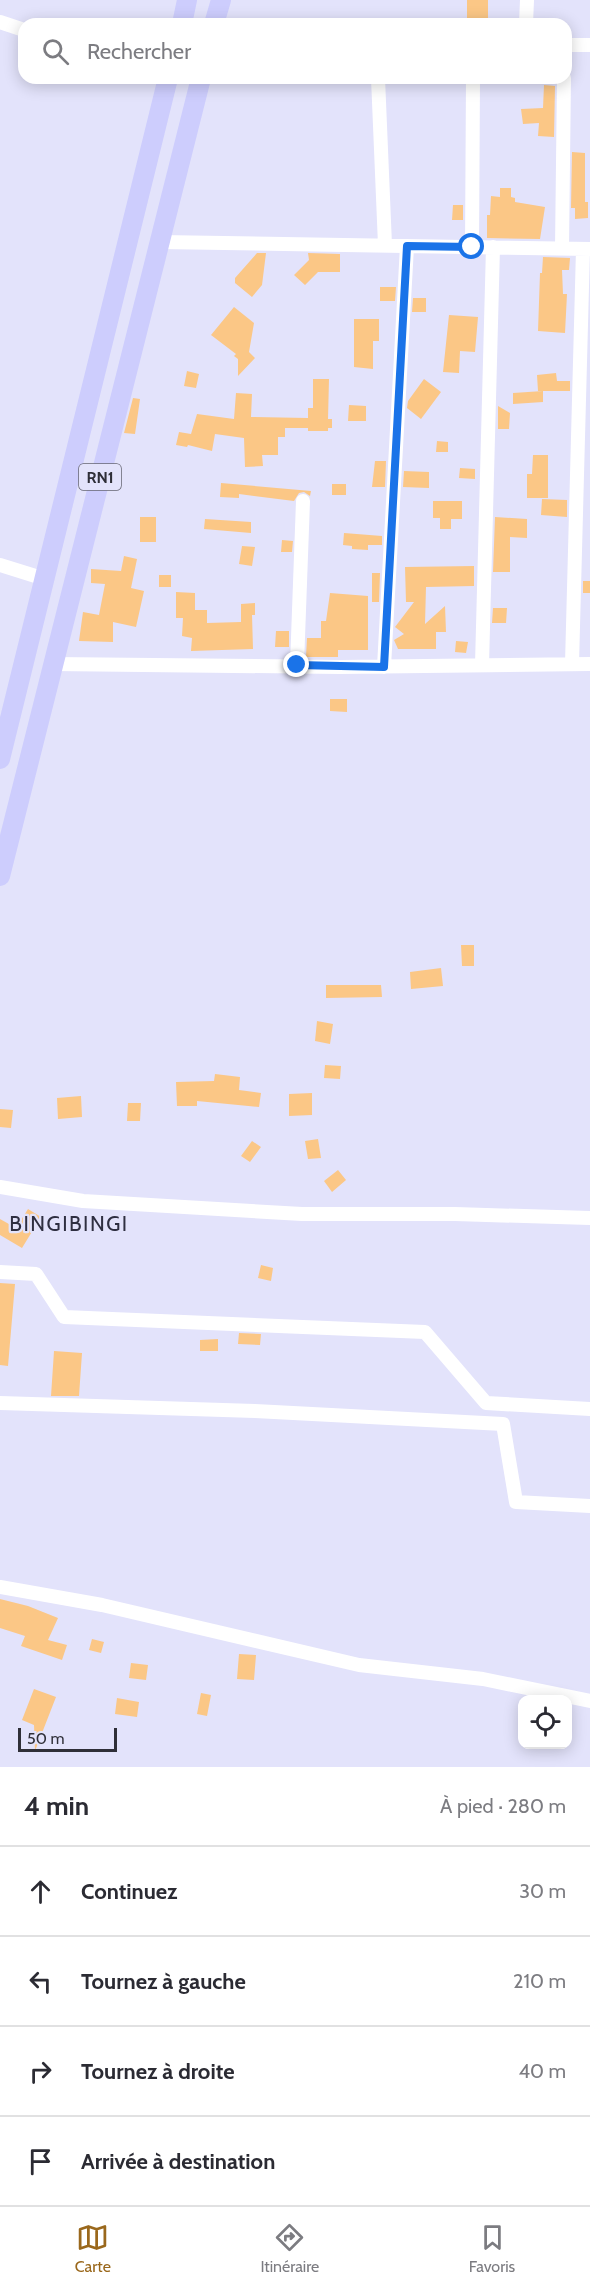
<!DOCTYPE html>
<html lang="fr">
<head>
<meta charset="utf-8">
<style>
	body { margin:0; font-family:Cabin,sans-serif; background:#f7f7f7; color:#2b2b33 }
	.controls { position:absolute; right:18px; bottom:18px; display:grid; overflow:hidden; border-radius:12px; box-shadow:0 3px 15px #0003 }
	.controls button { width:54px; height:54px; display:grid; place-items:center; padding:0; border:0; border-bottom:2px solid #e1e1e2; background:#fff; color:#2b2b33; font:30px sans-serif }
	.scale { position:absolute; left:18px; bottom:15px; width:99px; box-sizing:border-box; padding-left:6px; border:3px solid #2f2f38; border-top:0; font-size:16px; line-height:21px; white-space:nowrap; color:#2f2f38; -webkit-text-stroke:4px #e3e3fb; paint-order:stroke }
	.stop { position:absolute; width:18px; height:18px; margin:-14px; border:4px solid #1a73e8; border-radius:50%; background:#fff }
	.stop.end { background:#1a73e8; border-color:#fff; box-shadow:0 2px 6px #0008 }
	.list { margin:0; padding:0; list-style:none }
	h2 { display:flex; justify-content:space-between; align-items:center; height:78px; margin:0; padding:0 24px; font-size:26px }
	h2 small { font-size:20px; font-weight:400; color:#7c7c81 }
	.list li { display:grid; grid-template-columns:39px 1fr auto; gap:18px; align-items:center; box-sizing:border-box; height:90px; padding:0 24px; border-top:2px solid #e1e1e2 }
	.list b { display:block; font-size:22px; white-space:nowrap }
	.list em { font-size:20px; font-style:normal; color:#7c7c81 }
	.icon { flex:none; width:33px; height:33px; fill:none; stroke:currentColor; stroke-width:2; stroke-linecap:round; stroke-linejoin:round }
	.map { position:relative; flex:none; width:590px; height:1767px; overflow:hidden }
	.search { position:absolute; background:#fff; box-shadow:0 3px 15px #0003; left:18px; right:18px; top:18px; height:66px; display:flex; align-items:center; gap:15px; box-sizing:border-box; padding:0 21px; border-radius:18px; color:#7c7c81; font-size:22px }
	.sheet { height:438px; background:#fff }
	nav { display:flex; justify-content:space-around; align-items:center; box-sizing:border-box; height:84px; border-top:2px solid #e1e1e2; background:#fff; font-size:16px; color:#7c7c81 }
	nav a { display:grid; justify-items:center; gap:3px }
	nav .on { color:#9a681c }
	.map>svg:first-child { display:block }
	.building { fill:#fbc786 }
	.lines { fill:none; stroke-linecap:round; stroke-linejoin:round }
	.minor { stroke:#fff; stroke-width:14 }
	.highway { stroke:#cdcdfd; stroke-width:20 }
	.route { stroke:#1a73e8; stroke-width:8 }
	.labels { text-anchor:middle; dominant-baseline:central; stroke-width:4.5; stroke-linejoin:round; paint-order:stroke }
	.shield { fill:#e3e3fb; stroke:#656572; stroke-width:1.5 }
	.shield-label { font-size:16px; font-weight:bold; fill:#2f2f38 }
	.quarter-label { font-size:21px; letter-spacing:1.5px; fill:#2f2f41; stroke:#e3e3fb }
</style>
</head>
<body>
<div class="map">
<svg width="590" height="1767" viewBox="0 0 590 1767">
	<rect width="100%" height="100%" fill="#e3e3fb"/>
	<path class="building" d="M467,0H488V19H467Z
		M544,85L555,86L554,137L538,136L539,123L523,124L521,109L543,108Z
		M572,152L585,153V202H588V218L575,219V208H571Z
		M500,188H511V197L515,198V202L545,207L540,239L487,238V215H490L491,196L500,197Z
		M453,205H463V220H452Z
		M257,253H266L262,285L252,297L235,283V278Z
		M308,253L340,254V272H318L305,285L294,275L309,260Z
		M543,257L570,258L569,270H562L563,294H567L565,333L538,331L540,273H542Z
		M380,287H396L395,301H380Z
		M413,298H426V312H412Z
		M234,307L254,323L249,352L255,358L238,376V359L234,356L236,354L211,335Z
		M449,315L478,317L475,352L460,351L459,373L443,372Z
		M354,319H379V341H373V369L354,367Z
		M187,371L199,374L196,388L184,386Z
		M556,373L557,381H570V391H538L537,375Z
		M313,379H329L328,419H332V428H328V431H308V428H285V437H278V455H262L263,466L245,467L244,438L215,434L212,451L188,445L187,447L176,445L179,432L191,434L197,414L234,419L236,393L252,394L251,417L308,418V408H313Z
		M424,379L441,392L421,419L407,408L408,401Z
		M543,391V402L513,404V393Z
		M133,398L140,399L135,434L124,433Z
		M349,405L366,406V421H348Z
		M498,406L510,413L509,429H498Z
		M437,441L448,442V452H436Z
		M533,455H548V498H527V474H532Z
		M375,461H386L385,487H372Z
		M460,468L475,469V479L459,478Z
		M404,471L429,472V488L403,487Z
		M221,483L311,491L310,496L304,492L299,493L294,501L239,494V498L220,497Z
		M332,484H346V495H332Z
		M542,499L567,500V517L541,515Z
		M433,501H462V519H451V529H440V518H433Z
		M140,517H156V542H140Z
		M495,517L527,519V538L510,537V572H493Z
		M205,519L251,522V533L204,529Z
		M344,533L382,536V545H368V550L352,549V546L343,545Z
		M282,540L293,541L292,552H281Z
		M242,546L255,547L252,566L239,564Z
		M124,556L137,559L131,588L144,591L136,627L113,622V642L79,641L83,612L99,615L105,584L91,583V569L121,571Z
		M474,566V586L426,587L425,624L445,606L446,632H436V649H398L394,640L404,634L395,627L414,602H406L405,567Z
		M372,573H380L379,602H372Z
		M159,575H171V587H159Z
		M583,581H590V593H583Z
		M176,592L195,593V610H207V623L241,622V604L255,603V615H252L253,649L191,651L192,638L182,636L183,618H176Z
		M330,593L368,596V650H338V657H306L307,638H321V621H326Z
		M493,608H507L506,623H492Z
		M276,631H289V647H275Z
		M456,641L468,642L466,653L455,652Z
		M330,699H347V712L330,711Z
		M461,945H474V966H462Z
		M441,968L443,986L411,989L410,972Z
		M326,985H381L382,997L326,998Z
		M317,1021L333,1024L330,1044L315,1041Z
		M325,1065L341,1066L340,1079L324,1078Z
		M215,1074L240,1077L239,1090L261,1093L259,1107L197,1101V1106H177L176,1082L214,1081Z
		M312,1093V1115L289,1116V1094Z
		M81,1096L82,1117L58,1119L57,1098Z
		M128,1103H141L140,1121H127Z
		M0,1109L13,1110L11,1128L0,1127Z
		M318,1139L321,1158L308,1159L305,1141Z
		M252,1141L261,1147L250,1162L241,1156Z
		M338,1170L346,1180L332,1192L324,1181Z
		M28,1209L41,1217L22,1248L0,1235V1219L16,1228Z
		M261,1265L273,1268L271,1281L258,1278Z
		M0,1283L15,1284L8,1366L0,1365Z
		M239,1333L261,1334L260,1345L238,1344Z
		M218,1339V1351H200V1340Z
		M54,1351L82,1353L79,1396H51Z
		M0,1599L28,1606L58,1618L48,1640L67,1645L62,1660L21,1646L25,1636L0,1628Z
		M92,1639L104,1642L101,1653L89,1650Z
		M239,1654L256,1655L254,1680L237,1679Z
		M131,1663L148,1665L146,1680L129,1678Z
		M34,1689L56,1697L35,1751L34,1725L22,1720Z
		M201,1693L211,1695L207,1716L197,1714Z
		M117,1698L139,1702L137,1717L115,1714Z"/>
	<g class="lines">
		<path class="minor" d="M0,22L24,30
			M526,24L527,0
			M566,45H590
			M378,78L385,245
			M160,242L590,249
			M472,247L473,78
			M562,248L564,78
			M0,565L45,579
			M52,664L340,667L590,664
			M572,664L583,249
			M297,665L303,501
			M482,665L493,247
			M384,667L407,246
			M0,1187L83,1201L302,1214H455L590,1218
			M0,1272L36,1274L64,1317L425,1332L486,1403L590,1409
			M0,1403L255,1411L503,1424L516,1502L590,1506
			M0,1587L102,1605L359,1665L483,1679L590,1701"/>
		<path class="highway" d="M182,24L187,0
			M214,24L221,0
			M0,759L168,78
			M0,876L201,78"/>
	</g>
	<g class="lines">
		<path class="route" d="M297,665L384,667L407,246L472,247"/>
	</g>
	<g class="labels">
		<rect class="shield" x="79" y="464" width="42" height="26" rx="4.5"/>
		<g class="shield-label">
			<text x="100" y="477">RN1</text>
		</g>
		<g class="quarter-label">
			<text x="69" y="1223">BINGIBINGI</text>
		</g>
	</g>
</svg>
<div class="controls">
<button><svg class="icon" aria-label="locate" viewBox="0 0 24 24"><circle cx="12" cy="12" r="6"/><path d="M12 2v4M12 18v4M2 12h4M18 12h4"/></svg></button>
</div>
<div class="scale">50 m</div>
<div class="stop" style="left:472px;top:247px"></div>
<div class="stop end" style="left:297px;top:665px"></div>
<div class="search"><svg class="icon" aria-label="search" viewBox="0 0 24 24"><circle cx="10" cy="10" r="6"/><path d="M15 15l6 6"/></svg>Rechercher</div>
</div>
<section class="sheet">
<h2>4 min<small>À pied · 280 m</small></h2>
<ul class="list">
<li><svg class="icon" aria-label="ahead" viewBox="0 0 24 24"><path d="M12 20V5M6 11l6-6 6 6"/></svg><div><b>Continuez</b></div><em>30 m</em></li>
<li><svg class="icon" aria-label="left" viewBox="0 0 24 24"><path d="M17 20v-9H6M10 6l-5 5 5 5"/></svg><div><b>Tournez à gauche</b></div><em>210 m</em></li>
<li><svg class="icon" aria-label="right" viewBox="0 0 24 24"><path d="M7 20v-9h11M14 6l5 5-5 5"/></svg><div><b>Tournez à droite</b></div><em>40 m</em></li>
<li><svg class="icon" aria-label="arrive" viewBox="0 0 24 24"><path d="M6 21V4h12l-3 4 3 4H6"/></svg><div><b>Arrivée à destination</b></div></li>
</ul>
</section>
<nav>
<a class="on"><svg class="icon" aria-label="map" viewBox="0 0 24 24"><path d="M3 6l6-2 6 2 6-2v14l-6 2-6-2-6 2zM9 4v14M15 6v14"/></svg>Carte</a>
<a><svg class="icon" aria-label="directions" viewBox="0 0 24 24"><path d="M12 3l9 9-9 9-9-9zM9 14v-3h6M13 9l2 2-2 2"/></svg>Itinéraire</a>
<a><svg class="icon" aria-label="saved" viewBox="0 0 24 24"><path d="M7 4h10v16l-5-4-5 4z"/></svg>Favoris</a>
</nav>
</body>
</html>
